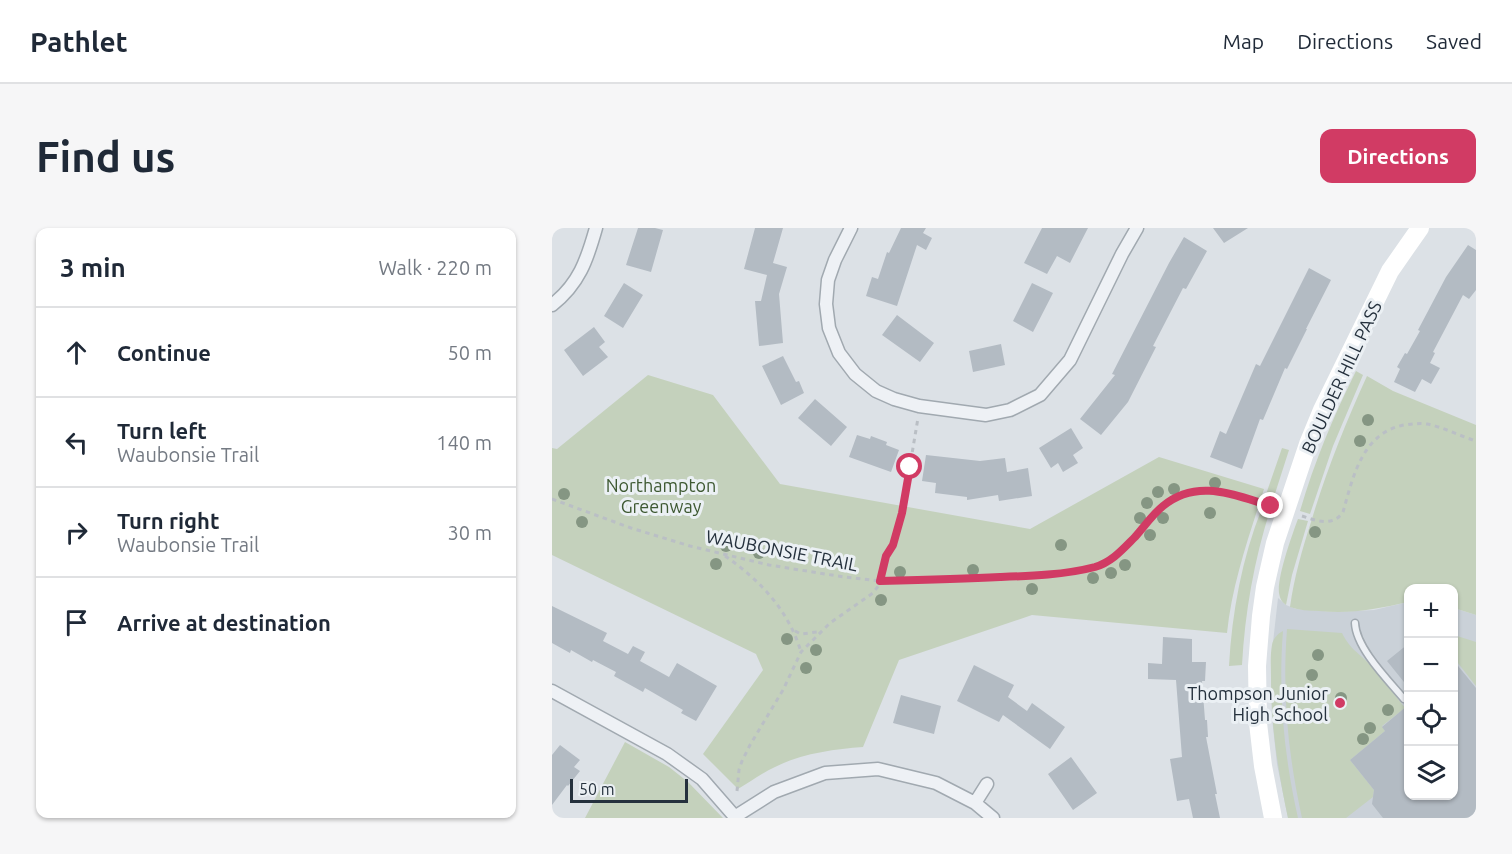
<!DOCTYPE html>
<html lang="en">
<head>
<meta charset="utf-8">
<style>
	body { margin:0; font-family:Ubuntu,sans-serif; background:#f6f6f7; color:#1f2937 }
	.controls { position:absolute; right:18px; bottom:18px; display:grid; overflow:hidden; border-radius:12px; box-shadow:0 2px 4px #0004 }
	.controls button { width:54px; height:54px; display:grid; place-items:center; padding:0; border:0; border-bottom:2px solid #e0e1e3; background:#fff; color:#1f2937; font:30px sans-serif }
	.scale { position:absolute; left:18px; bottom:15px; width:118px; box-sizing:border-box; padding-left:6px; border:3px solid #25313d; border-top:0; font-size:16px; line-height:21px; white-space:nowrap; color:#25313d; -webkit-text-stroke:4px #ebf0f4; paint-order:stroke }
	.stop { position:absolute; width:18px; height:18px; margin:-14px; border:4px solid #d13b64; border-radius:50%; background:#fff }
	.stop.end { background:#d13b64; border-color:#fff; box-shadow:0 2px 6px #0008 }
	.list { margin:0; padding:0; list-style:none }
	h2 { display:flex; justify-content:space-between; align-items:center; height:78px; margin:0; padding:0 24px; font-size:26px }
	h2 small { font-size:20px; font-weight:400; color:#747a83 }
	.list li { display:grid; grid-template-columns:39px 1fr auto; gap:18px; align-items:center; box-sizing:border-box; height:90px; padding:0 24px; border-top:2px solid #e0e1e3 }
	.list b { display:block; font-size:22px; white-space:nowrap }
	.list p { margin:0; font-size:20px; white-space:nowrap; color:#747a83 }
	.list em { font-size:20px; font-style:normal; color:#747a83 }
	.icon { flex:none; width:33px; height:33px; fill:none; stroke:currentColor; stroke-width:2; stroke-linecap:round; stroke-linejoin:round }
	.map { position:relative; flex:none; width:924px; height:590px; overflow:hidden; border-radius:12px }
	header { display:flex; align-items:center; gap:36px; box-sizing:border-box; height:84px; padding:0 30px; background:#fff; border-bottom:2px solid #e0e1e3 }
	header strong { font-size:28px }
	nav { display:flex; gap:33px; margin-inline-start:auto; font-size:21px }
	.intro { display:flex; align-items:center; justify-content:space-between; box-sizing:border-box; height:144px; padding:0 36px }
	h1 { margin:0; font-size:42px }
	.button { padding:15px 27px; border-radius:12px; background:#d13b64; color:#fff; font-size:21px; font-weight:700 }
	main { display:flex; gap:36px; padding:0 36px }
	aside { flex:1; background:#fff; border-radius:12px; box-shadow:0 2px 4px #0004 }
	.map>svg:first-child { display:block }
	.built { fill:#cad1d8 }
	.green { fill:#c4d1bc }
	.building { fill:#b3bbc3 }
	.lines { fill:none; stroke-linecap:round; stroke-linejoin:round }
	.lane-casing { stroke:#a1a9b0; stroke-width:9 }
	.street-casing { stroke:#a1a9b0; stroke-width:15 }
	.path { stroke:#babfc5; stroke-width:3; stroke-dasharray:4.5 4.5; stroke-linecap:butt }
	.lane { stroke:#eef1f5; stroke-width:6 }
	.street { stroke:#eef1f5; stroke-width:12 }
	.secondary { stroke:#fff; stroke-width:18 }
	.tree { fill:#859683 }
	.route { stroke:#d13b64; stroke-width:8 }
	.poi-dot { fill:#d13b64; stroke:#ebf0f4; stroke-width:2 }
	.labels { text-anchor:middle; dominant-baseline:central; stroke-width:6; stroke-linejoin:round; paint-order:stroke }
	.street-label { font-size:18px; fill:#25313d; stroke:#ebf0f4 }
	.park-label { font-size:18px; fill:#3e5932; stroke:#ebf0f4 }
	.poi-label { font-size:18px; fill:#25313d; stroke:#ebf0f4; text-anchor:end }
</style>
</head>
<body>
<header>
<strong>Pathlet</strong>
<nav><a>Map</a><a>Directions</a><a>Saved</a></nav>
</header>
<div class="intro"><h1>Find us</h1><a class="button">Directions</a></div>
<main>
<aside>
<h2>3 min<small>Walk · 220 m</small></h2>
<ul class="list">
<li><svg class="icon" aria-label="ahead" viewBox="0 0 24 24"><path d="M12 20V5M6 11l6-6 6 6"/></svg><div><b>Continue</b></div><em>50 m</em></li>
<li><svg class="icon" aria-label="left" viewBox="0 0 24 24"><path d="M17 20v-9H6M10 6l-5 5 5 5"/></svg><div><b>Turn left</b><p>Waubonsie Trail</p></div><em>140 m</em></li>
<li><svg class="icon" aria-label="right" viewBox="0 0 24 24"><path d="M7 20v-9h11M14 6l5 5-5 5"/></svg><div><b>Turn right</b><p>Waubonsie Trail</p></div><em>30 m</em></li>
<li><svg class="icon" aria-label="arrive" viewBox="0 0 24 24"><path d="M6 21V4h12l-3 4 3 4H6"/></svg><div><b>Arrive at destination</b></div></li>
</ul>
</aside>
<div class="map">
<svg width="924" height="590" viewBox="0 0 924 590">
	<rect width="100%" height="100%" fill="#dce1e6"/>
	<path class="built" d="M726,370L734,377L744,381L784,384L822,382L856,374V568H902V380L924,387V590H736L725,536L720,490L719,432Z"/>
	<path class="green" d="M804,143L811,147L781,218L758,286L748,283C762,235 781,189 804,143Z
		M96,147L161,167L228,256L478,301L607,229L712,261C697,308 680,356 675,405L480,387L347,432L311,519C282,521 248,526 223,539C210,545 198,554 186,561L151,526L211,442L204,426L0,327V220L5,221Z
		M815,148L841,163L924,197V387L902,380V361H856V374C825,381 800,386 767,383C757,383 747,382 738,379C742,350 750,322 759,294C774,244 793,196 815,148Z
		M730,220L737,222L720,275L712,272Z
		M710,280L718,282C702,333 693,384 690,437L677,438C680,384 690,330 710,280Z
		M746,291L756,293L740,347L734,377C730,374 728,371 727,365C725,349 740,307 746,291Z
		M735,401L790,405C799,423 807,424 819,438C831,451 842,466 853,480L830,498L833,503L798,532L822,562L821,569L794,590H750C736,526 730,467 735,401Z
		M731,403C726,466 732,528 746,590H736C726,543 719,498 719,450C719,439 718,428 720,417C721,411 725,406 731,403Z
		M902,407L924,414V458L902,430Z
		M73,514L117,539L136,554L171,590H33Z"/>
	<path class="building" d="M86,0H103L111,2L99,44L74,37Z
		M203,0H231L221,35L235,39L227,66L231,115L207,118L203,73H209L215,47L192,41Z
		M349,0H374L371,5L380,10L374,22L365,17L345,78L314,68L320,49L326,51L335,24L337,25Z
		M490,0H536L518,35L505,28L495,46L472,35Z
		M661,0H696L672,15Z
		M632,9L655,23L634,61L631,60L601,118L604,119L576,174L549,207L528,191L563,147L560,146L617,35Z
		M916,17L924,22V62L917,71L911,67L881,124L883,125L878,135L888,140L879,156L870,151L863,164L842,154L848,141L845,139L853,125L855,126L868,103L866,102L894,49Z
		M757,40L779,52L754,101H755L735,141L733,140L711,192L708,191L690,241L658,229L668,203L674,206L704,136L708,138Z
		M72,55L91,67L71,100L52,88Z
		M480,55L501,65L481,104L461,93Z
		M345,87L382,115L368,134L330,107Z
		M42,99L53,114L47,119L56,129L31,148L12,122Z
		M449,116L453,137L421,144L417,123Z
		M231,128L244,154L247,153L252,165L229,177L210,138Z
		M263,171L295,199L279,218L246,190Z
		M519,200L531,220L521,227L526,235L511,244L506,235L499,240L487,220Z
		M305,207L318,211L319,208L335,214L334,217L347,222L339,244L297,229Z
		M374,227L428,233L453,230L455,244L476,240L480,268L447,273L446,267L415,272V269L383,265L384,255L370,253Z
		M0,378L55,405L51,413L76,426L81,418L93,424L88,433L117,449L125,435L165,458L144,493L129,485L131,482L93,460L91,464L62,448L64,444L41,432L40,434L19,422L18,425L0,415Z
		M611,409L640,411V434H654L653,453H650L653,492H655L656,509H654L665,566H663L668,590H641L637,571L625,573L618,531L630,529L624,452L596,451V435L610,436Z
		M856,416V459L835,433Z
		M902,433L924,460V590H831L820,576L822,562L798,532L833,503L830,499L856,477V567H902Z
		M422,437L462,457L456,469L475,483L480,475L513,499L498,521L451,487L447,494L405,473Z
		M349,467L389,478L382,506L341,495Z
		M8,517L28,532L22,539L28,543L16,558L15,557L0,577V527Z
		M519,529L545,565L521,582L496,546Z"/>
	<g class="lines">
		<g class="lane-casing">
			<path id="lane" d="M803,395C804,420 836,452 852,471"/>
		</g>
		<g class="street-casing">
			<path id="street" d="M299,0L283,32L276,52L274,76L277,100L287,125L303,146L324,163L342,171L367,178L434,187L458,182L488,167L518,132L570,26L585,0
				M0,77C27,56 35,32 44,0
				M0,463L115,526L150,551L184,590
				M423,575L435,556
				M184,588L222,564L273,545L326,541L384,555L423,575L441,590"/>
		</g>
		<path class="path" d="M0,271L79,300L138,318L217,337L292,349L328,353L390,352L479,348L522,343L545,338L560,331L572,320L611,278L628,268L643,263L659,262L676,265L718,278
			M750,288C765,293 781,299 791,284C801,249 810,205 852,197C860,196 867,195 875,196C891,199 908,208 924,213
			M173,328C208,352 237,383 249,424
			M243,403L249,406L265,404
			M185,563L187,542L190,533L198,517L231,462L249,424L278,395L321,365L327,357L334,328L341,317L350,285L366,190"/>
		<use href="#lane" class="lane"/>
		<use href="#street" class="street"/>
		<path class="secondary" d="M721,590L711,538L706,495L705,438L709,388L713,359L723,315L756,216L770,182L838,43L868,0"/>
	</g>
	<g class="tree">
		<circle cx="816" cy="192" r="6"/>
		<circle cx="808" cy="213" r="6"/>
		<circle cx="663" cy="255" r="6"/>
		<circle cx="622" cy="261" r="6"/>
		<circle cx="606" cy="264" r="6"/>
		<circle cx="12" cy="266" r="6"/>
		<circle cx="595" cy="275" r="6"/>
		<circle cx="658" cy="285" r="6"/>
		<circle cx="588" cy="290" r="6"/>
		<circle cx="611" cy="290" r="6"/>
		<circle cx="30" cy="294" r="6"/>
		<circle cx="763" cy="304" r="6"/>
		<circle cx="598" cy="307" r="6"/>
		<circle cx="509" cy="317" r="6"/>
		<circle cx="174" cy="318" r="6"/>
		<circle cx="207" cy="325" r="6"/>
		<circle cx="164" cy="336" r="6"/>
		<circle cx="573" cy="337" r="6"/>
		<circle cx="421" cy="342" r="6"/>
		<circle cx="348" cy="344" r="6"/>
		<circle cx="559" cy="345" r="6"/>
		<circle cx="541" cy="350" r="6"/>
		<circle cx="480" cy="361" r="6"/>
		<circle cx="329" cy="372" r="6"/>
		<circle cx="235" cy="411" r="6"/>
		<circle cx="264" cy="422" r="6"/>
		<circle cx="766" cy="427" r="6"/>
		<circle cx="254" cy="440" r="6"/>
		<circle cx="760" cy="447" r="6"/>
		<circle cx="744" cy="469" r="6"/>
		<circle cx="789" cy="470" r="6"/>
		<circle cx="836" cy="482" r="6"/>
		<circle cx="818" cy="500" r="6"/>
		<circle cx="811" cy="511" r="6"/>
	</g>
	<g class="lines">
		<path class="route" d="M358,239L350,285L341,317L334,328L328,353C368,352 408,351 448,349C479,348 512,347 543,339C560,334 571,321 583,309C592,299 600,287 611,278C645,250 682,267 719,278"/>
	</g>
	<circle class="poi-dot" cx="788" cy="475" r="6"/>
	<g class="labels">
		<g class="street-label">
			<text transform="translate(789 149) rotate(-65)">BOULDER HILL PASS</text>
			<text transform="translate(230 322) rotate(11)">WAUBONSIE TRAIL</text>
		</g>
		<g class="park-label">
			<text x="109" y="257">Northampton<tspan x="109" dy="21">Greenway</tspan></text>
		</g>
		<g class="poi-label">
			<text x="776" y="465">Thompson Junior<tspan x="776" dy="21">High School</tspan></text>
		</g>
	</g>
</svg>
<div class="controls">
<button>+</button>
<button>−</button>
<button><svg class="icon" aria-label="locate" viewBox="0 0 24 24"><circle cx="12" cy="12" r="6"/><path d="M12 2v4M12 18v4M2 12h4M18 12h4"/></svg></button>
<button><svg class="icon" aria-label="layers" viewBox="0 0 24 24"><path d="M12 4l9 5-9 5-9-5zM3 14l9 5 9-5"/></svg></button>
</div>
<div class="scale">50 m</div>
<div class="stop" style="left:358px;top:239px"></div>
<div class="stop end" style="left:719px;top:278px"></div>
</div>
</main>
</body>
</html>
